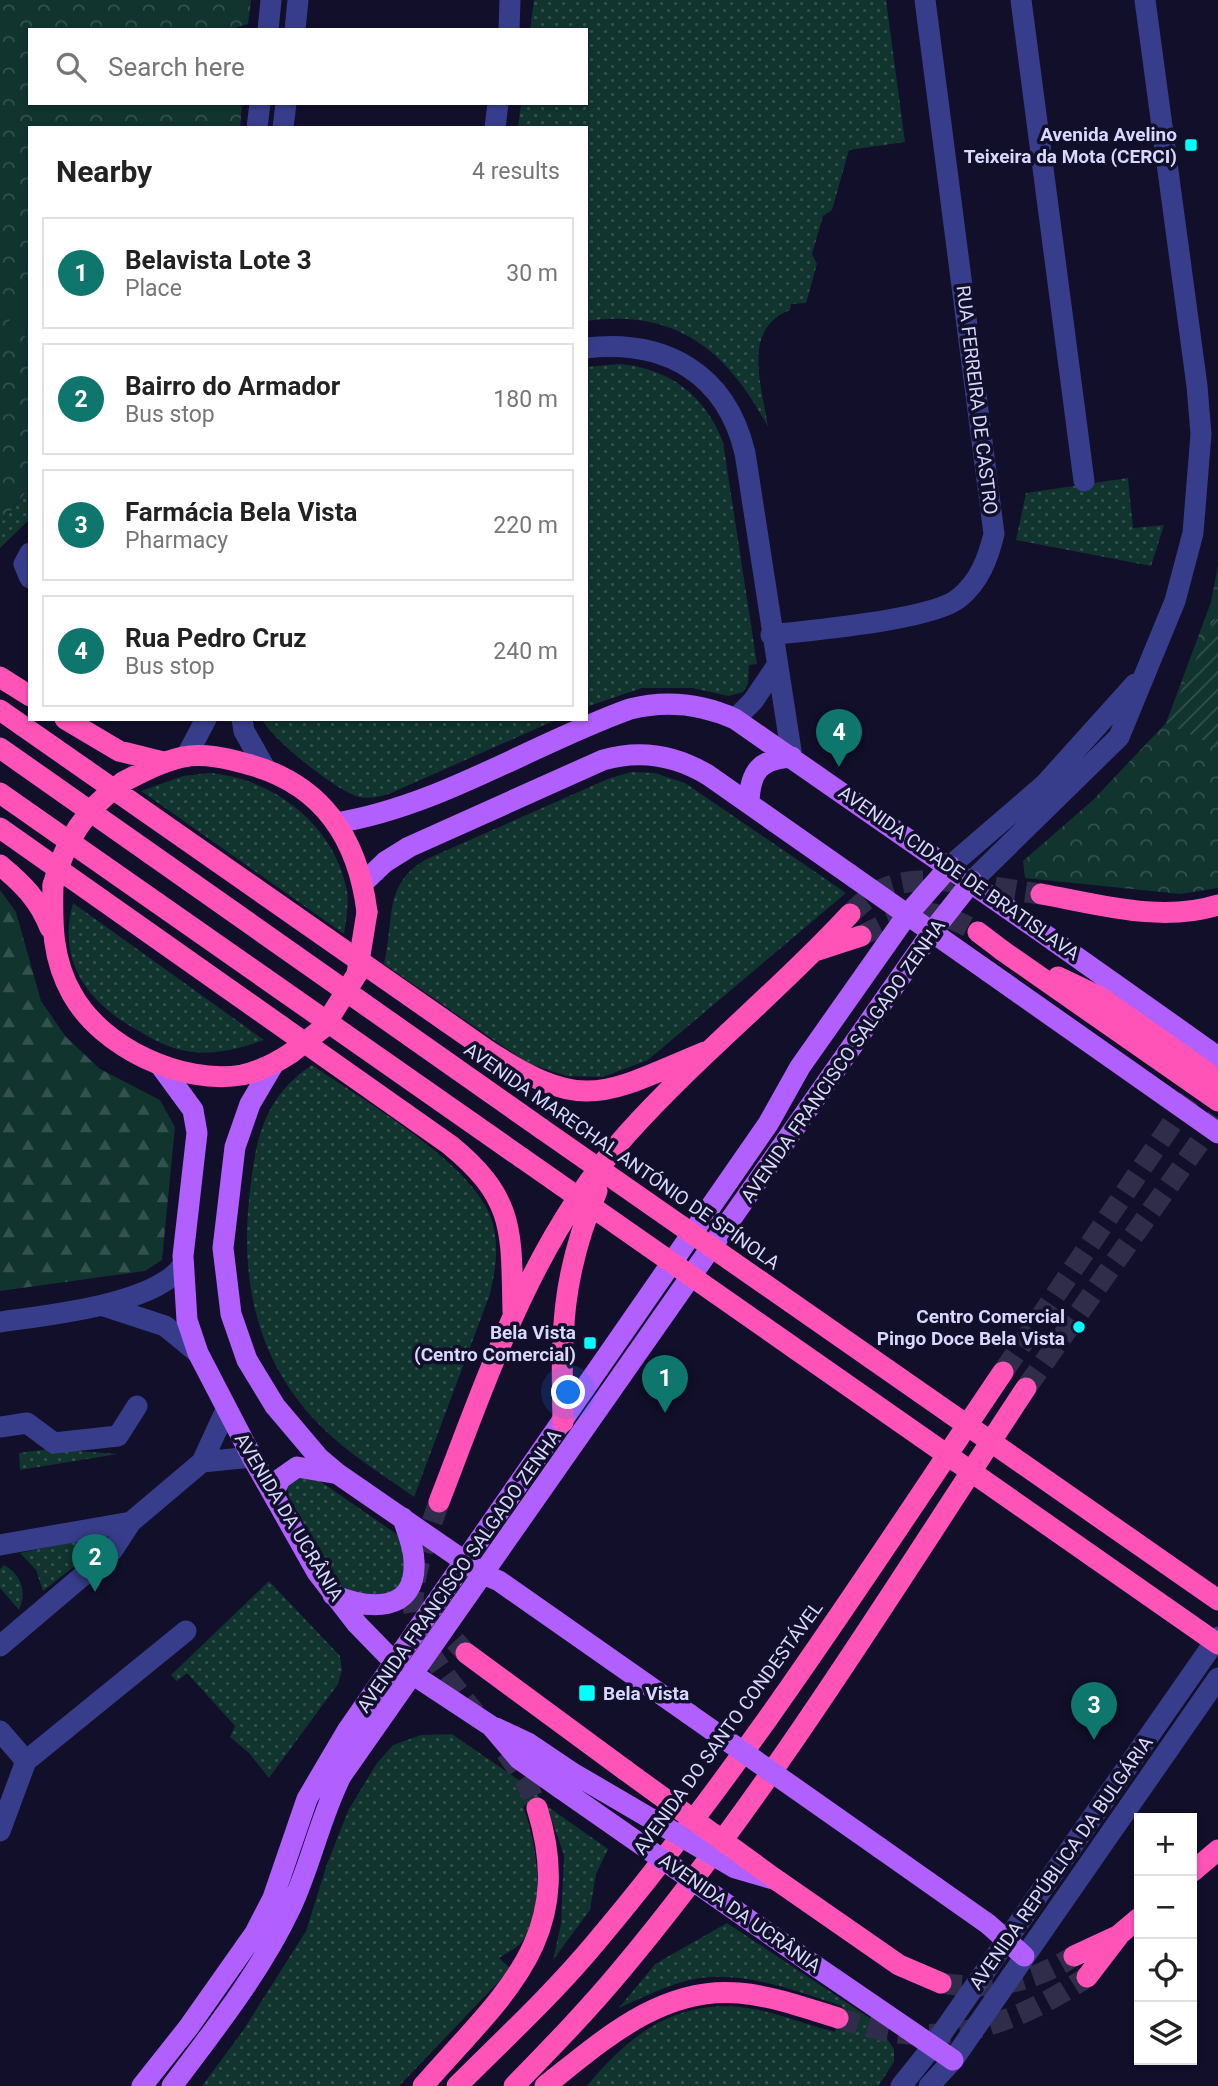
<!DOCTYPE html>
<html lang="en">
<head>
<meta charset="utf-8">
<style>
	body { margin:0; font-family:Roboto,sans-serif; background:#f6f6f6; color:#222 }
	.controls { position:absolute; right:21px; bottom:21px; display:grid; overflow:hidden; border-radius:0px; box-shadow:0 2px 5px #0004 }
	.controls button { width:63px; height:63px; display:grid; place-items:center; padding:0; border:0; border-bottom:2px solid #e0e0e0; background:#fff; color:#222; font:35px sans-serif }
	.you { position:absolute; left:569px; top:1393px; width:24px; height:24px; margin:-18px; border:5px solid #fff; border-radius:50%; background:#1a73e8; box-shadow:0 0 0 10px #1a73e833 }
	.badge { display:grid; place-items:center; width:46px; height:46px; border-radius:50%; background:#0f766e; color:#fff; font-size:23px; font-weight:700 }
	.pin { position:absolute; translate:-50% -58px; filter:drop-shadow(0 2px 4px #0008) }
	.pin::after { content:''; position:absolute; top:37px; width:24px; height:21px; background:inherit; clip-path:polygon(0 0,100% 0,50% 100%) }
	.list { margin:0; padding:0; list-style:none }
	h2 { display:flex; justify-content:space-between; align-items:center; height:91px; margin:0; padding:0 28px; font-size:30px }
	h2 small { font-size:23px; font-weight:400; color:#767676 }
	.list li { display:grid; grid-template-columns:46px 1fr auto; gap:21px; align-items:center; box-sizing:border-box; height:112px; margin:0 14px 14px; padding:0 14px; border:2px solid #e0e0e0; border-radius:0px }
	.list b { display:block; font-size:26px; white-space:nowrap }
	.list p { margin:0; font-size:23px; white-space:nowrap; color:#767676 }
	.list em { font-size:23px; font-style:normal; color:#767676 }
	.icon { flex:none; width:38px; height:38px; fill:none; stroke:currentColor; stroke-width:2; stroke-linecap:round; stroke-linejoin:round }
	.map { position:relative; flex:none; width:1218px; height:2086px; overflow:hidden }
	.search { position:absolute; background:#fff; box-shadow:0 2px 5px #0004; left:28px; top:28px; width:560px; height:77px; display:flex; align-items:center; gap:18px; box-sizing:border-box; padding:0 24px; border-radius:0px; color:#767676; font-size:26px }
	.panel { position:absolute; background:#fff; box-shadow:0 2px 5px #0004; left:28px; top:126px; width:560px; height:595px; border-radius:0px }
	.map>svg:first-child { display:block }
	.grass { fill:url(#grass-dots) }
	.forest { fill:url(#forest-firs) }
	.park { fill:url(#park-crowns) }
	.garden { fill:url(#garden-furrows) }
	.pitch { fill:#11342f }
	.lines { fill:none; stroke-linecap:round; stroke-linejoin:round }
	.highway-tunnel { stroke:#2f2d4a; stroke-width:21; stroke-dasharray:21 10; stroke-linecap:butt }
	.minor { stroke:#373d8b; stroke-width:21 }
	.major { stroke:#b25fff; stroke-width:21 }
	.highway { stroke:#ff53b8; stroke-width:21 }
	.major-bridge { stroke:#b25fff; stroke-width:21 }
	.highway-bridge { stroke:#ff53b8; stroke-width:21 }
	.poi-dot { fill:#04fffd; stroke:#110f2a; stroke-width:2.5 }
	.labels { text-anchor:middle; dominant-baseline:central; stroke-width:7; stroke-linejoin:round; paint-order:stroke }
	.poi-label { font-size:19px; font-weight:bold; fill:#d8d8ff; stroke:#110f2a; text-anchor:end }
	.street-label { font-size:19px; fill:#d8d8ff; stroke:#110f2a }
</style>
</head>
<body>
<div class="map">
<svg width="1218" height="2086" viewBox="0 0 1218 2086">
	<defs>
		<pattern id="grass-dots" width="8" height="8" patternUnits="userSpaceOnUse" patternTransform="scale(1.75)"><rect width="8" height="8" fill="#11342f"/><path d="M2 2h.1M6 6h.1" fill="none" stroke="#33514e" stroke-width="1.8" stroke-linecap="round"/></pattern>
		<pattern id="forest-firs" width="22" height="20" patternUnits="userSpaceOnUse" patternTransform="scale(1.75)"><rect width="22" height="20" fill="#11342f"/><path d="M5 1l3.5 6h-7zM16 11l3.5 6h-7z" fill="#33514e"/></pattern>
		<pattern id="park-crowns" width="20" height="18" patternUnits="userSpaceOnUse" patternTransform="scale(1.75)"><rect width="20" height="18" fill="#11342f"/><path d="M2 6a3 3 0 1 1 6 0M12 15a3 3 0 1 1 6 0" fill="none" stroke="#33514e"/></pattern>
		<pattern id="garden-furrows" width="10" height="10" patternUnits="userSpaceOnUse" patternTransform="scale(1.75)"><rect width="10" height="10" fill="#11342f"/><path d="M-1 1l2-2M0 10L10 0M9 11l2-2" fill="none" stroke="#33514e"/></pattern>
	</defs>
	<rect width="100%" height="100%" fill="#110f2a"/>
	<path class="grass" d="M534,0H886L905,142L849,150L832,210L823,216L812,254L817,264L806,303L791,304L790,310C741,329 762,386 768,427C728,351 676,308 586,321V128H518L521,103H586V30H530Z
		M619,364C669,368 705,395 723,442L757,664L749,665L748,684L743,692L729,696L692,688H642L586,707V367Z
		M1128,478L1133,528L1164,525L1151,566L1016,540L1026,493Z
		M30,487V519L0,548V524Z
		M262,719H558L391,793C380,797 370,799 359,797C338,792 271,739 262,719Z
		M632,772L655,773L685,783L846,893L648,1060L603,1077L566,1076L527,1063L384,964C395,920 382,882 429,858L610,778Z
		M209,773C273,778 335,825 347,891C349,905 346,920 344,934L141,791L183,776Z
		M73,903L264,1040C239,1049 213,1056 186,1051C168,1048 152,1039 137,1030C87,1002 57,962 73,903Z
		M312,1065C361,1099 468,1160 490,1215C500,1241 496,1268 490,1294L414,1497C386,1477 355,1458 329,1434C255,1366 238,1278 251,1182C257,1132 268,1094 312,1065Z
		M49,1449L118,1454L20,1470L19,1453Z
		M293,1477H314L398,1535L404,1543L408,1573L396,1590L375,1600L343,1589L289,1498L287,1486Z
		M102,1536L104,1543L43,1591L36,1570L20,1553Z
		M4,1565C22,1575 27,1592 19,1610L0,1588V1569Z
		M269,1581L340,1656L342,1670L338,1684L269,1778L249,1753L230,1737L235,1726L187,1673L177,1681L171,1675Z
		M452,1734L536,1792L541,1800L523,1806C537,1843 547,1907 522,1942C517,1948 506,1953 499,1958L511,1969L399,2086H202L242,2032L306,1931L327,1864L349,1809L377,1763L393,1745L421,1735Z
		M547,1806L608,1849L596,1874L590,1910L553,1960L561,1924L564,1855Z
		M727,1923L876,2022L894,2049V2062L878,2086H587C627,2037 672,2001 740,2007C771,2010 804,2024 835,2032L842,2006C791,1990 733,1965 679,1983C659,1989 639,1999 619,2008L655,1964Z"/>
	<path class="forest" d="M0,890L16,912L41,1001L66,1037L100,1069L160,1100L175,1127L162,1260L145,1271L0,1291Z"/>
	<path class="park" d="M0,0H251L248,24L228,30H30V103H242L240,128H30V487L0,524Z
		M1218,565V888L1180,894L1025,878L1023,861L1093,800L1166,723L1211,602Z"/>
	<path class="garden" d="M1218,613V747L1166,723Z"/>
	<path class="pitch" d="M30,291V340L7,324Z"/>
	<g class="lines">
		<path class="highway-tunnel" d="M850,914C862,903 874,891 890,886C931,872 998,889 1041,894
			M861,936C913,910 926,903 978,932
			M1003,1372L1207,1072
			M1026,1388L1218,1116
			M439,1502C400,1615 400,1619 475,1713
			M434,1618L466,1653
			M506,1752L526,1781L537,1808
			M941,1983C989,1991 1032,1983 1074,1956
			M838,2018C855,2023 873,2029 890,2032C964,2043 1027,2017 1087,1977"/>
		<path class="minor" d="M1021,0L1084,481
			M268,30L271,0
			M295,30L298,0
			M509,30L510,0
			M257,128L260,103
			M283,128L286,103
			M495,128L498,103
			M586,348C665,339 726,373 745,453L792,757
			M30,553L24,564L30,578
			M771,635C811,630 933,620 959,598C980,581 988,558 994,534L925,0
			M242,719L244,731L265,768
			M735,719L753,701L776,667
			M186,757L206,719
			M950,866L1045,784L1135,684
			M972,881L1119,737L1175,601L1193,533L1201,434L1197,386L1145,0
			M104,1306L165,1326L198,1353
			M0,1322C47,1315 155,1305 183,1265
			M0,1427L27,1423L54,1443L118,1436L137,1406
			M202,1462L252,1457
			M0,1545L131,1522
			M0,1646L112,1551L131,1522L202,1462L226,1410
			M0,1731L26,1761
			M0,1831L26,1761L186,1631
			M901,2086L933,2046L1218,1637
			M929,2086L953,2060L1218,1678"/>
		<path class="major" d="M749,803C750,771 760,759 792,757
			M336,823C440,806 532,744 630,709C666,700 702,704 735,719L1037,929
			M363,883L385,862L409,847L603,760C641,749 675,755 708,775L989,972
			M160,1065L193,1110L197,1133L183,1256L187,1320L198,1353L252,1457L317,1572L357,1624L394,1662L491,1726L519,1759L560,1788
			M273,1065L250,1104L235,1147L223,1248L231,1314L247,1360L275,1406L319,1458L338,1474L483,1574L499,1581L689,1714
			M273,1494L280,1479L297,1467L333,1473
			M333,1595C367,1609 417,1615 414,1561C414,1547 407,1532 403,1518
			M496,1728L528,1743L571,1772
			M880,1848L988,1924L1024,1956
			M808,1961L953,2060
			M142,2086L188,2028L255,1933L273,1898L307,1799L347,1731L768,1124L800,1067L907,915L950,866
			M172,2086C215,2029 261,1971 291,1907C311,1864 320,1818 341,1776L932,932L972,881"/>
		<path class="highway" d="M0,677L30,696
			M0,710L487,1050C586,1115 605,1093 705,1052
			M65,719L119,751L163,762
			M0,748L542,1129
			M123,782C142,772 161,762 183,757C204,753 226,758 247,764C321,783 358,838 367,912
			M0,793L522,1158
			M0,828L450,1145C516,1199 511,1232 513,1312
			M0,865C23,884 39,900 50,928
			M53,885C52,924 52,959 72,994C102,1048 182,1085 242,1075C260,1071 276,1063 291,1053
			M1041,894C1098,904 1161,923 1218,905
			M978,932L1003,951
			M818,950L861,936
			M563,1422C561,1332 561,1276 597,1191
			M439,1502C489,1373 533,1239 627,1134C697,1056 779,991 850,914
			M466,1653L625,1770
			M1192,1872L1218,1850
			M778,1881L899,1965L941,1983
			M1074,1956L1115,1937
			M1087,1977L1120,1934L1139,1918
			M423,2086C501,1996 578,1939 537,1808
			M457,2086C504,2039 554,1993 597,1941C747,1763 873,1564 1003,1372
			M514,2086C551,2048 588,2010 622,1969C773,1788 896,1584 1026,1388
			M545,2086C602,2041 661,1986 739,1993C773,1996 806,2008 838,2018"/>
		<path class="major-bridge" d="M1037,929L1218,1057
			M989,972L1218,1133
			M689,1714L880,1848
			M571,1772L735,1868L773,1879
			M560,1788L808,1961"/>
		<path class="highway-bridge" d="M53,885C65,841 85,809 123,782
			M1003,951L1218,1101
			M1058,977L1100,997L1218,1080
			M291,1053L323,1028L357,974L367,912
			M542,1129L1218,1600
			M522,1158L1218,1644
			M625,1770L778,1881"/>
	</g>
	<g class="poi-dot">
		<rect x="1184" y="138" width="14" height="14" rx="3.5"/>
		<circle cx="1079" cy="1327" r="7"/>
		<rect x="583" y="1336" width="14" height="14" rx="3.5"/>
		<rect x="578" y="1684" width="18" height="18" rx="3.5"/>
	</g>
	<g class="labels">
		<g class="poi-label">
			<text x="1177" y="134">Avenida Avelino<tspan x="1177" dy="22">Teixeira da Mota (CERCI)</tspan></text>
			<text x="1065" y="1316">Centro Comercial<tspan x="1065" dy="22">Pingo Doce Bela Vista</tspan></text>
			<text x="576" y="1332">Bela Vista<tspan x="576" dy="22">(Centro Comercial)</tspan></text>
			<text x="603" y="1693" text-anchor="start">Bela Vista</text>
		</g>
		<g class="street-label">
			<text transform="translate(977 400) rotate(83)">RUA FERREIRA DE CASTRO</text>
			<text transform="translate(959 873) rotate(35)">AVENIDA CIDADE DE BRATISLAVA</text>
			<text transform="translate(843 1061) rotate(-55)">AVENIDA FRANCISCO SALGADO ZENHA</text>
			<text transform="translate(622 1156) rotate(35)">AVENIDA MARECHAL ANTÓNIO DE SPÍNOLA</text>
			<text transform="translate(289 1517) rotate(59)">AVENIDA DA UCRÂNIA</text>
			<text transform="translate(459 1571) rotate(-55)">AVENIDA FRANCISCO SALGADO ZENHA</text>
			<text transform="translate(728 1728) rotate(-54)">AVENIDA DO SANTO CONDESTÁVEL</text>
			<text transform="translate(1061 1863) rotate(-55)">AVENIDA REPÚBLICA DA BULGÁRIA</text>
			<text transform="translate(740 1913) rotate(35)">AVENIDA DA UCRÂNIA</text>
		</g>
	</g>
</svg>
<div class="controls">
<button>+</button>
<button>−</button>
<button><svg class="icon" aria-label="locate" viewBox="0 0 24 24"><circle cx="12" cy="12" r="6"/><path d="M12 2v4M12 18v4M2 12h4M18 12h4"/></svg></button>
<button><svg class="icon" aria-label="layers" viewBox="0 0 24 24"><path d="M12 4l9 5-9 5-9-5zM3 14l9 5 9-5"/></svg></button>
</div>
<div class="you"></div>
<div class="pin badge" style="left:665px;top:1413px">1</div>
<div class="pin badge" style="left:95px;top:1592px">2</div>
<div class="pin badge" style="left:1094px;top:1740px">3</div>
<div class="pin badge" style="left:839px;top:767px">4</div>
<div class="search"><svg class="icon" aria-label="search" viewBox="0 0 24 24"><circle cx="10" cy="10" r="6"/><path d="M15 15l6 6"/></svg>Search here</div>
<section class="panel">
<h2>Nearby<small>4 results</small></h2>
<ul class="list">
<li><span class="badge">1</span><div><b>Belavista Lote 3</b><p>Place</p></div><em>30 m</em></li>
<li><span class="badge">2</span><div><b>Bairro do Armador</b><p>Bus stop</p></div><em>180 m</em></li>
<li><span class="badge">3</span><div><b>Farmácia Bela Vista</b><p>Pharmacy</p></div><em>220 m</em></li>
<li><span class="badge">4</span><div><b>Rua Pedro Cruz</b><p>Bus stop</p></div><em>240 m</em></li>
</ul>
</section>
</div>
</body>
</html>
